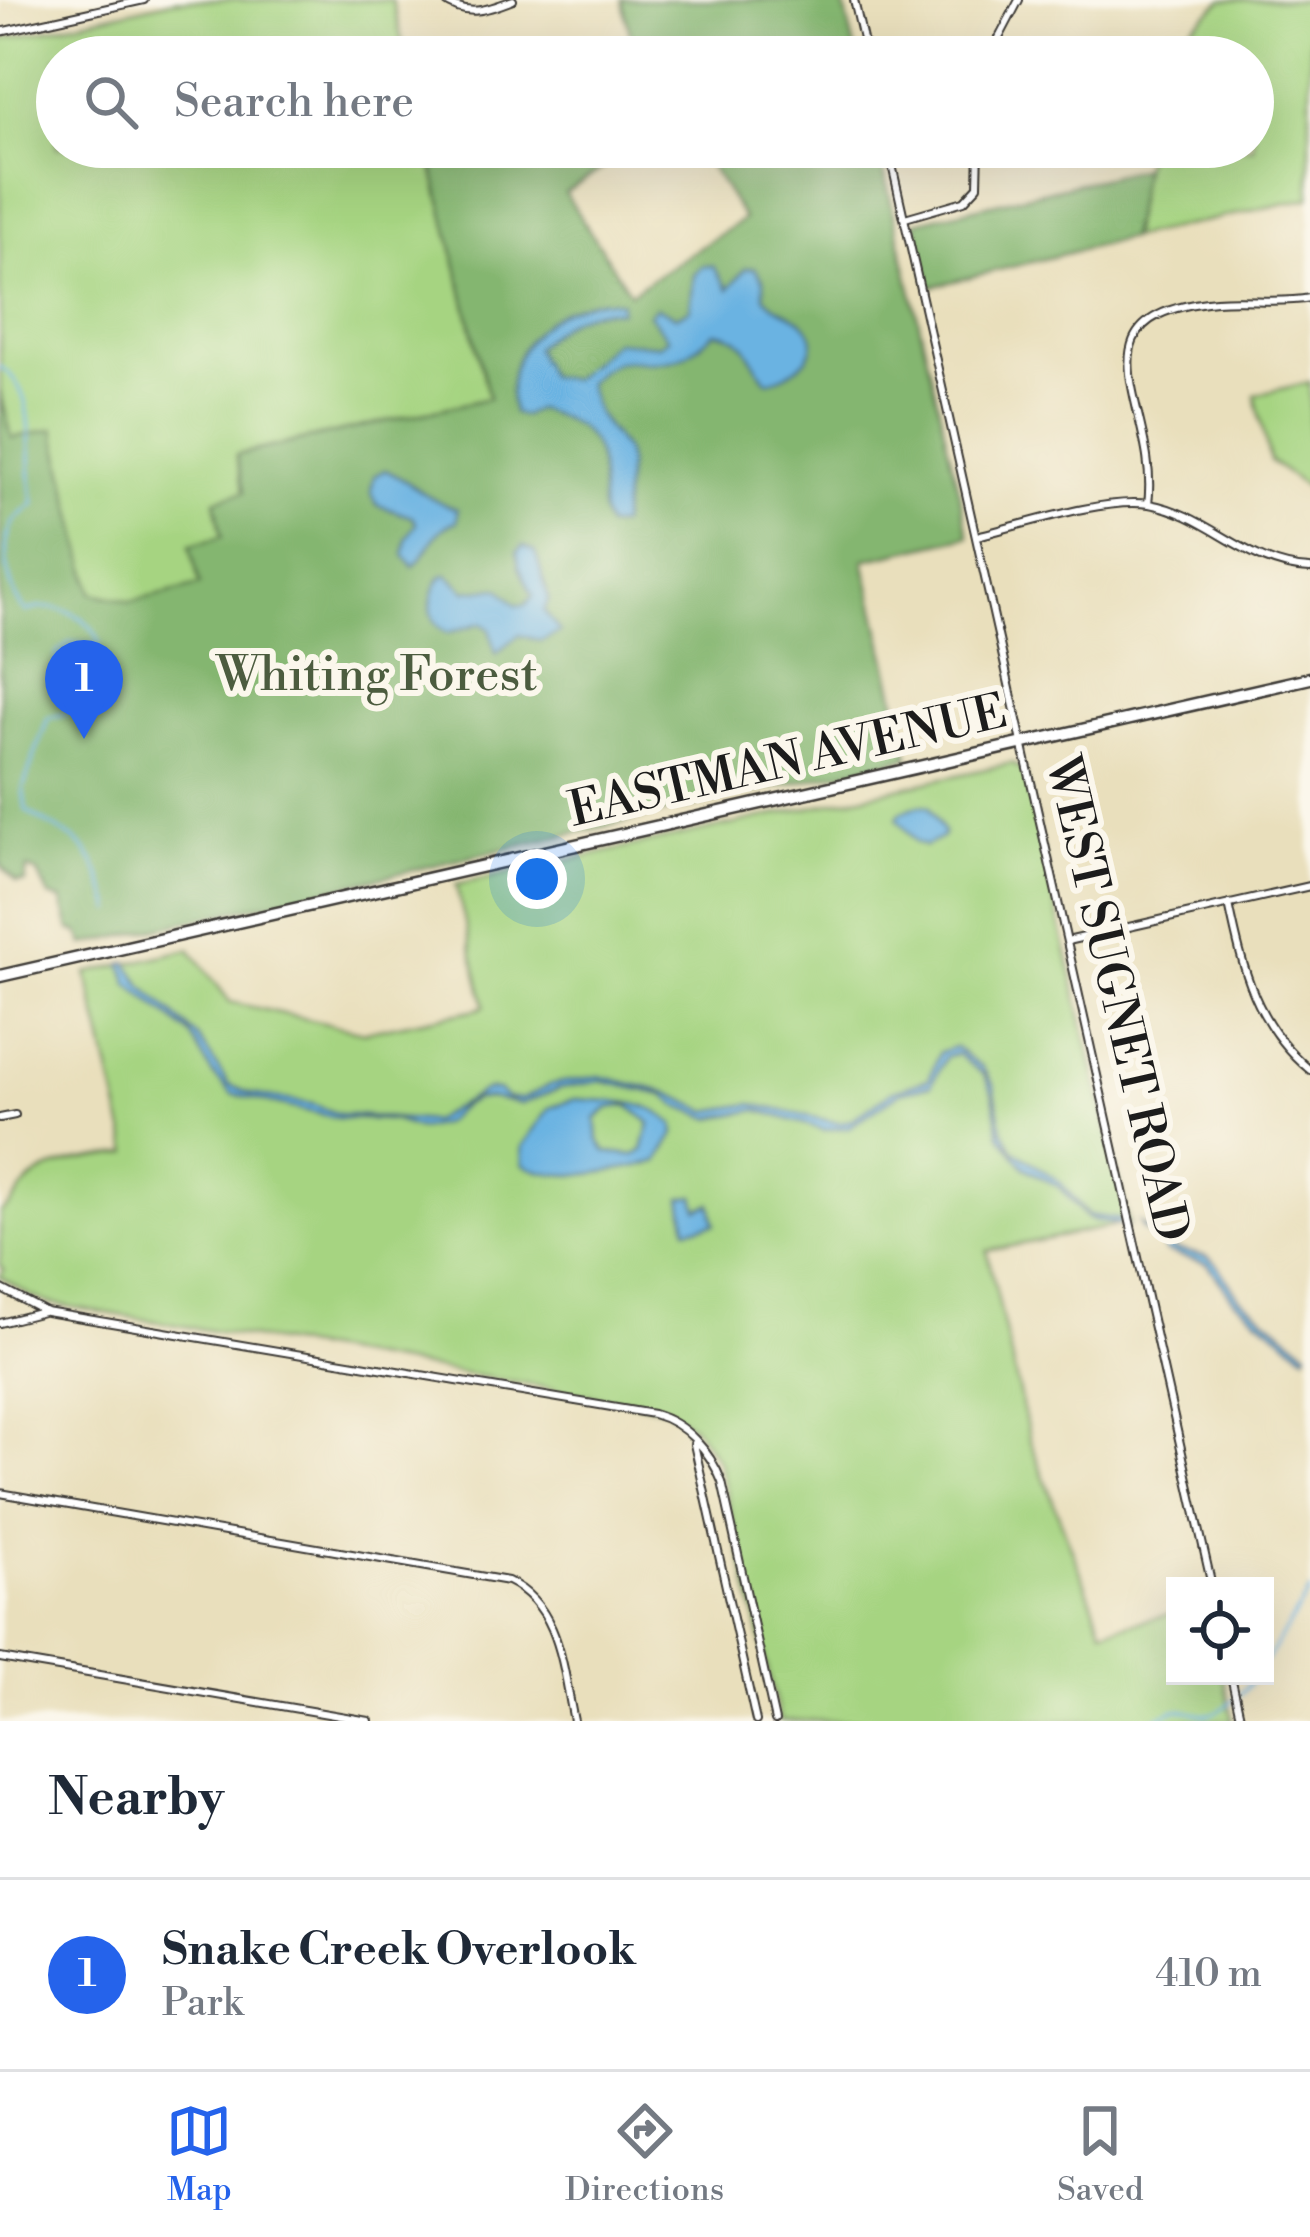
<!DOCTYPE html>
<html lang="en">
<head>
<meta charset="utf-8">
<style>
	body { margin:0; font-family:"Libre Bodoni",serif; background:#f2f2f3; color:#1f2937 }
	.controls { position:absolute; right:36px; bottom:36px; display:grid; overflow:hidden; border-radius:0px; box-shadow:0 12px 48px #0002 }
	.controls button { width:108px; height:108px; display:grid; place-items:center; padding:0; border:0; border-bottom:3px solid #e0e1e3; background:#fff; color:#1f2937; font:60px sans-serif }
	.you { position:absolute; left:537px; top:879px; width:42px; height:42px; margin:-30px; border:9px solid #fff; border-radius:50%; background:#1a73e8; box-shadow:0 0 0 18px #1a73e833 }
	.badge { display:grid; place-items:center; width:78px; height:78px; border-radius:50%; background:#2563eb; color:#fff; font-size:39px; font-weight:700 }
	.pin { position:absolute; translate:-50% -99px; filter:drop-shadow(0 3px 6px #0008) }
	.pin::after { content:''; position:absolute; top:63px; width:42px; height:36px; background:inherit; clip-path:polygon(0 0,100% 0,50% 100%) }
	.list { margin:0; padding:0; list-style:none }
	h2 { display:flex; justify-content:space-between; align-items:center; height:156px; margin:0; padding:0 48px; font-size:51px }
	h2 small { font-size:39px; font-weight:400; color:#747a83 }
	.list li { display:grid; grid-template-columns:78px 1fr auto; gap:36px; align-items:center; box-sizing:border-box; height:192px; padding:0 48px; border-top:3px solid #e0e1e3 }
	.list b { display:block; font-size:45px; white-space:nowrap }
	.list p { margin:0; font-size:39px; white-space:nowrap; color:#747a83 }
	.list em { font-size:39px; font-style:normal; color:#747a83 }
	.icon { flex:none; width:66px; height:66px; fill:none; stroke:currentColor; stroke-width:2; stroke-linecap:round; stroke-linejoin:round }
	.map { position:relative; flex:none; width:1310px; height:1721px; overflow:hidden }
	.search { position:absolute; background:#fff; box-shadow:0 12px 48px #0002; left:36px; right:36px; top:36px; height:132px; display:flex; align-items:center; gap:30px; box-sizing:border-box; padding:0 42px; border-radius:66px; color:#747a83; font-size:45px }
	.sheet { height:348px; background:#fff }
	nav { display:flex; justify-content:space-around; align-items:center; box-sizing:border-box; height:168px; border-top:3px solid #e0e1e3; background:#fff; font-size:33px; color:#747a83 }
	nav a { display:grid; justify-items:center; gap:6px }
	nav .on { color:#2563eb }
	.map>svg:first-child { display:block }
	.green { fill:#a6d481; stroke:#61784e; stroke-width:3 }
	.forest { fill:#84b66f; stroke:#506946; stroke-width:3 }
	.water { fill:#6ab3e2; stroke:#43687f; stroke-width:3; fill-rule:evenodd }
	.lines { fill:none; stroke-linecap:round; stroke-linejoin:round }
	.stream { stroke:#6ab3e2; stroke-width:3 }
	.minor-casing { stroke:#3b3934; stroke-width:10 }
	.primary-casing { stroke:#3b3934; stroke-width:15 }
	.minor { stroke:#fff; stroke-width:6 }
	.primary { stroke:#fff; stroke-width:10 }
	.labels { text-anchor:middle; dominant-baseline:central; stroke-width:12; stroke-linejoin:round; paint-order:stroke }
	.park-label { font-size:48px; fill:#4c5c3f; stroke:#fbf7ec }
	.street-label { font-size:48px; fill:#1c1c1c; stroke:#fbf7ec }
</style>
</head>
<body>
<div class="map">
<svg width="1310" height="1721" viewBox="0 0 1310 1721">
	<rect width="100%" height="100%" fill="#fbf7ec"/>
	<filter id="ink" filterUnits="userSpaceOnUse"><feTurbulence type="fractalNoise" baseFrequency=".00833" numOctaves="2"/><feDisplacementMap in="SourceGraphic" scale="24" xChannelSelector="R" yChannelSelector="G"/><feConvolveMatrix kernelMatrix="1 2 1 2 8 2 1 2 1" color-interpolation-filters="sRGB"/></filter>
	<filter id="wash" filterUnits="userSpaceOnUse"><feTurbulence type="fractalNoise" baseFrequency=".004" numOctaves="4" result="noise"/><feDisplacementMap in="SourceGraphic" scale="48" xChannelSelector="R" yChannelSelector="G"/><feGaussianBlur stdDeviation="2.7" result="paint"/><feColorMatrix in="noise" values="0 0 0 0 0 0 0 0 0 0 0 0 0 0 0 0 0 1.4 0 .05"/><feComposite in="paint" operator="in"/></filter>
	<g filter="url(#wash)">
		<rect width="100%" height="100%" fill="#e9dfbc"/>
		<path class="green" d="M176,0H392L406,57H57V147H428L489,399L237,455L245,493L201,585L131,602L92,593L54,430L12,439L0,391V40Z
			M1223,0H1310V198L1130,238L1147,147H1253V57H1165L1167,49Z
			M1310,382V490L1270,461L1255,395Z
			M1012,763L1025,772L1129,1223L987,1251L1030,1441L1103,1630L1175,1613V1676H1223L1233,1721H780L719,1463L695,1428L665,1408L48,1303L30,1296L0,1276L4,1270L0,1263V1212C15,1205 20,1188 34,1178C60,1159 98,1158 129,1153L87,973L190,949L230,1002L364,1032L478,1009L485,1006L456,885Z"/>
		<path class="forest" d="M622,0H843L857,57H636Z
			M428,147H635L565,193L630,293L744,219L698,147H878L969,536L864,560L909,757L84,945L79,933L70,930L62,900L49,896L38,873L27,868L25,882H16L0,864V391L12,438L54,429L92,593L131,602L200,585L190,545L222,537L215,500L244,492L236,455L489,398Z
			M1143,168L1129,238L930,287L915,222Z"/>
		<path class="water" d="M702,266H713L729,289L746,268H755L764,280V296C773,308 784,309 796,317C834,343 800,374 768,381C746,360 754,337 715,332C703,342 690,355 675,359C637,370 624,343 587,383L596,412L625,451L628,465L620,525L607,527C600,514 601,505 601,490C601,438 586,424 536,409L523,416L513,413C496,349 560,291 621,302L620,311C583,306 560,323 535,348L548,376L571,380L615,341L660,345L668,338L649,314L656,307L676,316L690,309L694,275Z
			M385,470C411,481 429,501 457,509V521C430,530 432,551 413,567L404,555L407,537L416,524L412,517L377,505L371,491L374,476Z
			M523,546L535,551L549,599L544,611L560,632L541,641L519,635L496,654L490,629L481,623L448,633C425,620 428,595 442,576L448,575L466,591L499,588L517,605H525L533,596L519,567L517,552Z
			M920,805L929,806L944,833L942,838L925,846L916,842L897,818L901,812Z
			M127,962L143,986L198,1037L229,1085L251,1094L312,1104L338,1114L432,1121L485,1090H498L507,1098L522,1099L552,1084L599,1076L666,1092L708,1111L752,1104L839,1123L851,1120L894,1090L929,1079L940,1052L955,1047L982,1067L994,1086L1003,1130L1013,1149L1060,1182L1088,1215L1122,1220L1127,1226L1088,1219L1059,1187L1024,1167L1000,1135L993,1095L984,1075L957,1054L946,1057L931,1085L901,1092L849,1127L825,1130L758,1110L711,1118L679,1106L664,1095L601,1081L560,1088L521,1104L492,1098L476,1099L462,1106L444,1123L419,1129L394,1120L337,1118L232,1094L212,1073L190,1034L129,984L122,964Z
			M575,1099C611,1102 645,1097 674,1124L675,1134L658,1162L650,1164C608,1171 563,1184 523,1165L522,1147L549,1108ZM628,1105L650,1123L643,1150L635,1155L606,1152L598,1139L596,1119L609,1108Z
			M695,1196L698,1209L711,1204L715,1224L687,1229L682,1198Z
			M1140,1223L1174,1249L1208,1257L1217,1264L1239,1297L1307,1350L1305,1354L1234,1300L1208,1264L1166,1252L1160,1242L1142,1229Z"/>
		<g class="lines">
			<path class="stream" d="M0,367C43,392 23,463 34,504C27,510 16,517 12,525C0,550 8,592 26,612C52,600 94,615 100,645L70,643L57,654V667L67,672L85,666L94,668L103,693L98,706L48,718L23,788L26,810C42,822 60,829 76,841C94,854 107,889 112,910
				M1265,1662L1310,1591
				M1154,1721C1184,1698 1185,1718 1210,1714C1225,1712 1247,1688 1256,1676"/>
		</g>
	</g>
	<g filter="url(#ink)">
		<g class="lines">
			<g class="minor-casing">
				<path id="minor" d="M443,0C467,18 487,10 513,0
					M854,0L867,57
					M0,32L144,0
					M989,57L1019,0
					M888,147L1212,1586
					M905,218L964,201L978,186L979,147
					M1148,504C1161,409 1064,316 1216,301C1247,298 1279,304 1310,298
					M977,536C1022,525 1105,497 1149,504C1208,514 1248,567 1310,569
					M1229,904C1243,971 1256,1025 1310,1070
					M1067,941L1310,886
					M0,1118L15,1115
					M0,1288L46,1312L653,1414C686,1423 710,1451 722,1482L775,1721
					M0,1323L43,1312
					M694,1444L756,1721
					M0,1493L508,1581C561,1606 563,1671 574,1721
					M0,1658L369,1721
					M1231,1676L1241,1721"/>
			</g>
			<g class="primary-casing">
				<path id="primary" d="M0,976L1310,678"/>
			</g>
			<use href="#minor" class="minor"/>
			<use href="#primary" class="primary"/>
		</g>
	</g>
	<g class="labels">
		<g class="park-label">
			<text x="377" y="676">Whiting Forest</text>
		</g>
		<g class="street-label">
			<text transform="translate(788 762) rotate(-13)">EASTMAN AVENUE</text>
			<text transform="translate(1116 999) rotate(77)">WEST SUGNET ROAD</text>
		</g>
	</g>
</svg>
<div class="controls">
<button><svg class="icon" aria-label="locate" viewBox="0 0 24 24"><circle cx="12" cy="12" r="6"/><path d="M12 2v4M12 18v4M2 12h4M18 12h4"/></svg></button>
</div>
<div class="you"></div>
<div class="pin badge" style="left:84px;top:739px">1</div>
<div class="search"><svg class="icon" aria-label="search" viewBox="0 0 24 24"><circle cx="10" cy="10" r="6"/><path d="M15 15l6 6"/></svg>Search here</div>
</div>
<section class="sheet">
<h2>Nearby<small></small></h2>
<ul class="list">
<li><span class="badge">1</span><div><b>Snake Creek Overlook</b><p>Park</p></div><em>410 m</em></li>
</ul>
</section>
<nav>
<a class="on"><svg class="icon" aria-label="map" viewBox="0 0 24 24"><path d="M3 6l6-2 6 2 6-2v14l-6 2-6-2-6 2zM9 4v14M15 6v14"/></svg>Map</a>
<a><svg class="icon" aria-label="directions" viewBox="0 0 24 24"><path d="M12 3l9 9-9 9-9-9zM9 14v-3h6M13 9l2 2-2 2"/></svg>Directions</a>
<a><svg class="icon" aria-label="saved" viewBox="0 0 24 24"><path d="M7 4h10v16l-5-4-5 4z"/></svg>Saved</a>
</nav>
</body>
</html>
